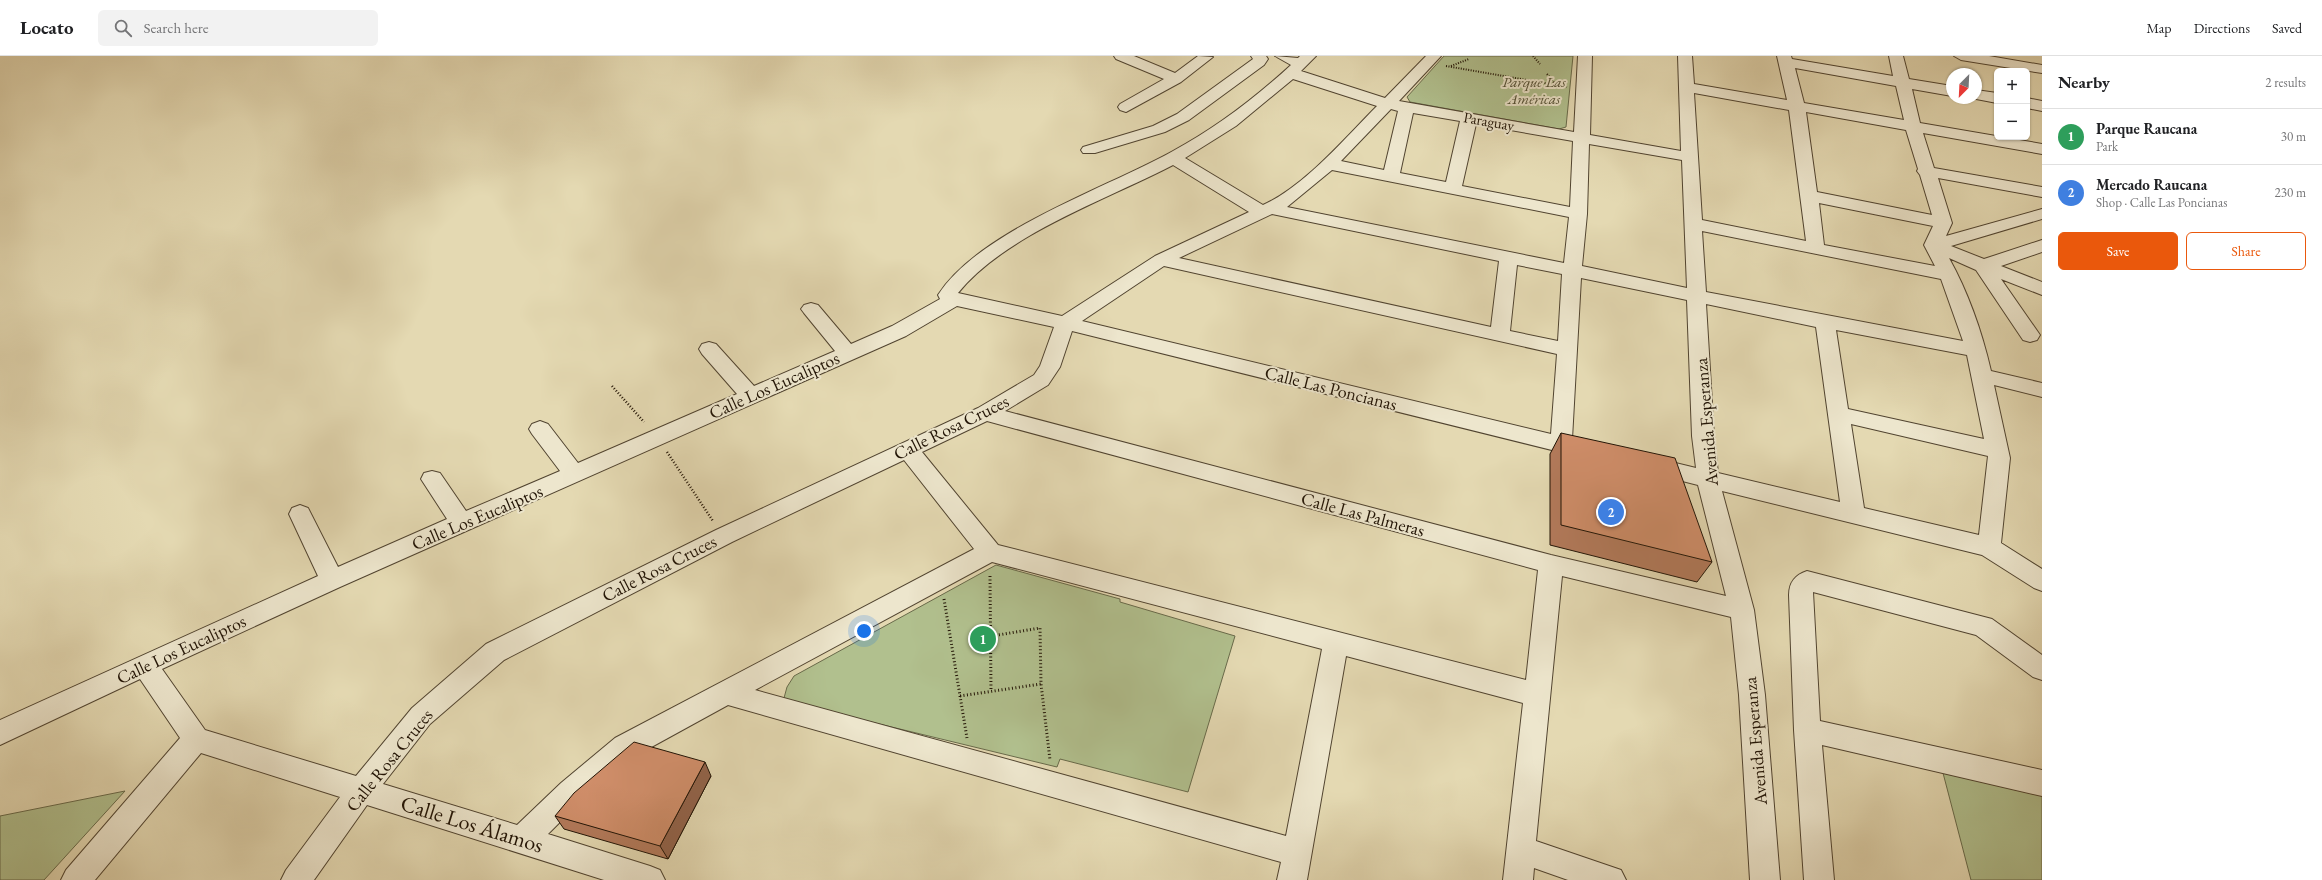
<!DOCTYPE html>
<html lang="en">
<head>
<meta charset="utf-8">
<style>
	body { margin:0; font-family:"EB Garamond",serif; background:#f2f2f2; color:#202124 }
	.controls { position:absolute; right:12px; top:12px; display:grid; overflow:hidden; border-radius:6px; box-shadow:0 1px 3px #0004 }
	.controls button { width:36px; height:36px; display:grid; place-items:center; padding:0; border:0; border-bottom:1px solid #e0e0e0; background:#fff; color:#202124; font:20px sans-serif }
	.compass { position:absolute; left:1946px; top:12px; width:36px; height:36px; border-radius:50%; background:#fff; box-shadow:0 1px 3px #0004; rotate:204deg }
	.you { position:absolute; left:864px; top:575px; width:14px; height:14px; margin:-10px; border:3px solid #fff; border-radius:50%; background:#1a73e8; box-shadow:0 0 0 6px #1a73e833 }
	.badge { display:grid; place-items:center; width:26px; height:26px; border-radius:50%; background:#ea580c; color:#fff; font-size:13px; font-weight:700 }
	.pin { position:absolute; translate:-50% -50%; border:2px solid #fff; box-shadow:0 1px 4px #0006 }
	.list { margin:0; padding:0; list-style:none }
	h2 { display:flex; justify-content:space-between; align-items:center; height:52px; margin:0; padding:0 16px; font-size:17px }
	h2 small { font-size:13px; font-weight:400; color:#757577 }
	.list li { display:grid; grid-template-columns:26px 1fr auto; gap:12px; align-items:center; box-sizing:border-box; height:56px; padding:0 16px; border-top:1px solid #e0e0e0 }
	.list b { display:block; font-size:15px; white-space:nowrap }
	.list p { margin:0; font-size:13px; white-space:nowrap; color:#757577 }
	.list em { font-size:13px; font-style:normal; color:#757577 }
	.actions { display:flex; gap:8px; padding:12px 16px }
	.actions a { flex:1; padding:9px 0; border:1px solid #ea580c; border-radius:6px; text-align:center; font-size:14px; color:#ea580c }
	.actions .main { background:#ea580c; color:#fff }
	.icon { flex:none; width:22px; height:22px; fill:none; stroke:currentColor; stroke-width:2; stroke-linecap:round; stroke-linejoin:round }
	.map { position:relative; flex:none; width:2042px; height:824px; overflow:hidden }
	header { display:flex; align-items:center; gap:24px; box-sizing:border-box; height:56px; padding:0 20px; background:#fff; border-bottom:1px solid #e0e0e0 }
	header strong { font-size:19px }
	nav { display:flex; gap:22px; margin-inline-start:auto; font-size:14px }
	.search { width:280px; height:36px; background:#f2f2f2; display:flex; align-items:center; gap:10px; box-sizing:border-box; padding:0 14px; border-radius:6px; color:#757577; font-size:15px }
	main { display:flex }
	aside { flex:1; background:#fff }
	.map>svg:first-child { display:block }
	.green { fill:#b1c08e; stroke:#686a4a }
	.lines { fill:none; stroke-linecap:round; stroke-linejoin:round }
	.minor-casing { stroke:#514430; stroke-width:2 }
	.path-far2 { stroke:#201305; stroke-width:2; stroke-dasharray:1 1.5; stroke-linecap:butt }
	.path-far1 { stroke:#201305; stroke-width:2.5; stroke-dasharray:1 2; stroke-linecap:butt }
	.path { stroke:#201305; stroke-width:3; stroke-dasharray:1 2.5; stroke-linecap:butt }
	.minor { fill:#ede6cd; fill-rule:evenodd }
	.wall { fill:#b37a5b; stroke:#201305 }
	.shaded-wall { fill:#92634a; stroke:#201305 }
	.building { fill:#d08e6a; stroke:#201305 }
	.labels { text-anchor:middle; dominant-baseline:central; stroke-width:4; stroke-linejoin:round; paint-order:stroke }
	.far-park-label { font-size:15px; font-style:italic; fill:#535035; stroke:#ede6cd }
	.far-street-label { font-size:15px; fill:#201305; stroke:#ede6cd }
	.street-label { font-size:18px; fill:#201305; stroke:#ede6cd }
	.near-street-label { font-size:22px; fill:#201305; stroke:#ede6cd }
</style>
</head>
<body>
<header>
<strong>Locato</strong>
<div class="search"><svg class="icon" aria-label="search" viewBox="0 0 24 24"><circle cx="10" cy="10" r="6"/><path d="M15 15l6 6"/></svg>Search here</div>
<nav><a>Map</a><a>Directions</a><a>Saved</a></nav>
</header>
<main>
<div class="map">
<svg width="2042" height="824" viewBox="0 0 2042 824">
	<rect width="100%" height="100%" fill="#e4d9b2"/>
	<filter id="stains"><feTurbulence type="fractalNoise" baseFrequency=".005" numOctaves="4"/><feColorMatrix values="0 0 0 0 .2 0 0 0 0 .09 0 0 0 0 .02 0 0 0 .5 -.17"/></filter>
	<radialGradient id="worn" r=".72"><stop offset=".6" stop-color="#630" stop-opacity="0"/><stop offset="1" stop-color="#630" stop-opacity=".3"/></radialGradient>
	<path class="green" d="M1444,0H1573L1566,71L1559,73L1410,46L1407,41Z
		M996,509L1120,543V546L1235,580L1188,736L1060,703L1057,711L788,646L784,642L787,631L794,620Z
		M1943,717L2042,740V824H1971Z
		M125,735L44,824H0V760Z"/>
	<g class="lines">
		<g class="minor-casing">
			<path id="minor" d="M1114,0H1134L1175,17L1198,0L1213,1L1181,26L1126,56L1120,54L1118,51L1120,48L1164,23L1116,3Z
				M1251,0H1266L1268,3L1264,9L1189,64L1165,76L1095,97H1083L1081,94L1083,91L1153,70L1177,58L1253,3Z
				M1275,0L1298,2L1300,0H1316L1301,15L1385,42L1426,0H1441L1399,45L1574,76L1578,0H1592L1590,79L1681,95L1678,0H1692L1694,28L1787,44L1777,0H1791L1792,3L1893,20L1889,0H1903L1909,23L1952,30V40L1912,33L1920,67L2042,88V98L1923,77L1934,112L2042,131V141L1938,122L1952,167L1946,180L2042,153V163L1951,190L1984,203L2042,184V196L2001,210L2042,226V239L2001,223L2040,279L2037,284L2030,286L2023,284L1976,214L1949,202C1968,236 1982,276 1991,315L2042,327V341L1994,329L2010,402L2001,487L2042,513V535L2034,532L1982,499L1722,435L1754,554L1765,639L1780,824H1750L1739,639L1731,561L1562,520L1536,785L1621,814L1626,824H1568L1534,812L1533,824H1503L1523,647L1346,600L1307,824H1277L1281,806L728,649L635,700L581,745L548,778L650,810L660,814L665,824H604L367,749L314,824H281L286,814L340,741L201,697L95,824H61L66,814L180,682L140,623L0,689V664L318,520L289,458L292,452L300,449L308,452L338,511L447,463L421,423L424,417L432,415L440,417L466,455L560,415L532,378L529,373L532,368L540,365L548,368L578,407L737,338L702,298L699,293L702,288L709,286L716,288L754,330L835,295L804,257L801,253L804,249L811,247L818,249L851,288L892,270L940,243L938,239C980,174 1105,133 1173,95C1216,72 1255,42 1291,9ZM1795,12L1896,30L1904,64L1804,47ZM1293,23L1377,50C1345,82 1305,130 1263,149L1185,102L1236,70ZM1694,37L1789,54L1806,185L1702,164ZM1391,53L1398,55L1384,114L1341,105ZM1806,56L1906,74L1918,113L1917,115L1920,119L1932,159L1817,136ZM1413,57L1460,65L1446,126L1400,117ZM1476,68L1573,85L1570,151L1462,130ZM1589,88L1682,104L1687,232L1582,210L1587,158ZM1173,109L1249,156L1155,200L1062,260L958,237C1006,178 1106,144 1173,109ZM1332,114L1569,161L1564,207L1287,151ZM1819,147L1933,170L1924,189L1935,210L1824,189ZM1272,158L1499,205L1491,271L1179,202ZM1702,175L1941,223L1963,285L1706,236ZM1517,209L1562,218L1558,285L1510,275ZM1164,210L1557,298L1551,378L1082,265ZM1581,222L1687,244L1692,380L1696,412L1651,401L1643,403L1640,409L1643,415L1698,429L1726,540L1551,499L1005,355L1048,329L1060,311L1072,275L1584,402L1592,400L1595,394L1592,388L1572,383ZM1706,248L1816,271L1840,446L1718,417L1714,380ZM957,250L1054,271L1040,310L1034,319L978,352L716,474L486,588L412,652L356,720L205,674L162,613L340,531L906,280ZM1836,274L1967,299L1984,383L1848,353ZM987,365L1538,514L1526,624L998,489L922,396ZM1851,368L1988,400L1979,479L1864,452ZM904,404L974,493L615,682L561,727L517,769L383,728L430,668L504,604L732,486ZM992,506L1322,593L1286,780L755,634Z
				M1954,0H1989L2042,9V17L1961,4Z
				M1976,34L1997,37V47L1971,42H1976Z
				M2027,42L2042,45V55L2027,52Z
				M1807,515L1992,563L2042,599V624L2033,621L1976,579L1813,536L1820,665L2042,714V740L1822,689L1834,824H1804L1794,674L1789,539C1789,526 1795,519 1807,515Z"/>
		</g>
		<path class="path-far2" d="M1533,0L1540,8
			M1446,10L1567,31
			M1451,10L1469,3
			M1547,18L1556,29"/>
		<path class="path-far1" d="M612,330L644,366
			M667,396L713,465"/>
		<path class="path" d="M990,520L991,635
			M944,543L967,682
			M992,580L1040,572L1041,628L1050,704
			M960,640L1041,628"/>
		<use href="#minor" class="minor"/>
	</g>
	<path class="wall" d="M1561,377L1712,506L1697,526L1550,489V398Z
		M711,720L668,803L564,773L555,760Z"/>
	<path class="shaded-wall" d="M705,706L711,720L668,803L660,790Z"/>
	<path class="building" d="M1561,377L1675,402L1712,506L1561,469Z
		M634,686L705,706L660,790L555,760L574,737Z"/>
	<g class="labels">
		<g class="far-park-label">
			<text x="1534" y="25">Parque Las<tspan x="1534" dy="17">Américas</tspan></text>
		</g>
		<g class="far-street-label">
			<text transform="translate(1489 65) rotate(10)">Paraguay</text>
		</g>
		<g class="street-label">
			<text transform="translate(774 329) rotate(-24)">Calle Los Eucaliptos</text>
			<text transform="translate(1331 332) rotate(14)">Calle Las Poncianas</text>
			<text transform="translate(1706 366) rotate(-95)">Avenida Esperanza</text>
			<text transform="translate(951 371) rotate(-26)">Calle Rosa Cruces</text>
			<text transform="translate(1363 458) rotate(15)">Calle Las Palmeras</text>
			<text transform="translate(477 461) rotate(-23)">Calle Los Eucaliptos</text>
			<text transform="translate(659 512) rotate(-27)">Calle Rosa Cruces</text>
			<text transform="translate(181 593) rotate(-25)">Calle Los Eucaliptos</text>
			<text transform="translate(1755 685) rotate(-95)">Avenida Esperanza</text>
			<text transform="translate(389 704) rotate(-51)">Calle Rosa Cruces</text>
		</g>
		<g class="near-street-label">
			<text transform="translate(472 768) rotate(17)">Calle Los Álamos</text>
		</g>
	</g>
	<rect width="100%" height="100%" filter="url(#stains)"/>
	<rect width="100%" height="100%" fill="url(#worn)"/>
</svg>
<div class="controls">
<button>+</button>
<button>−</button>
</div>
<svg class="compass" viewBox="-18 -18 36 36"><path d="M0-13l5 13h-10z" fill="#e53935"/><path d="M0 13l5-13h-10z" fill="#757577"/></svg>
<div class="you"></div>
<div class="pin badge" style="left:983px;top:583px;background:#2e9e5b">1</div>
<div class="pin badge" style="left:1611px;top:456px;background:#3f7fe0">2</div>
</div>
<aside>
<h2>Nearby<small>2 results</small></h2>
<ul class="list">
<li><span class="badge" style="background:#2e9e5b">1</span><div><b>Parque Raucana</b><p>Park</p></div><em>30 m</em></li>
<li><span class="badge" style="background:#3f7fe0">2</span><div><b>Mercado Raucana</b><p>Shop · Calle Las Poncianas</p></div><em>230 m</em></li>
</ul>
<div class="actions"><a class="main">Save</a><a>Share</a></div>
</aside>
</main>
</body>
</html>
